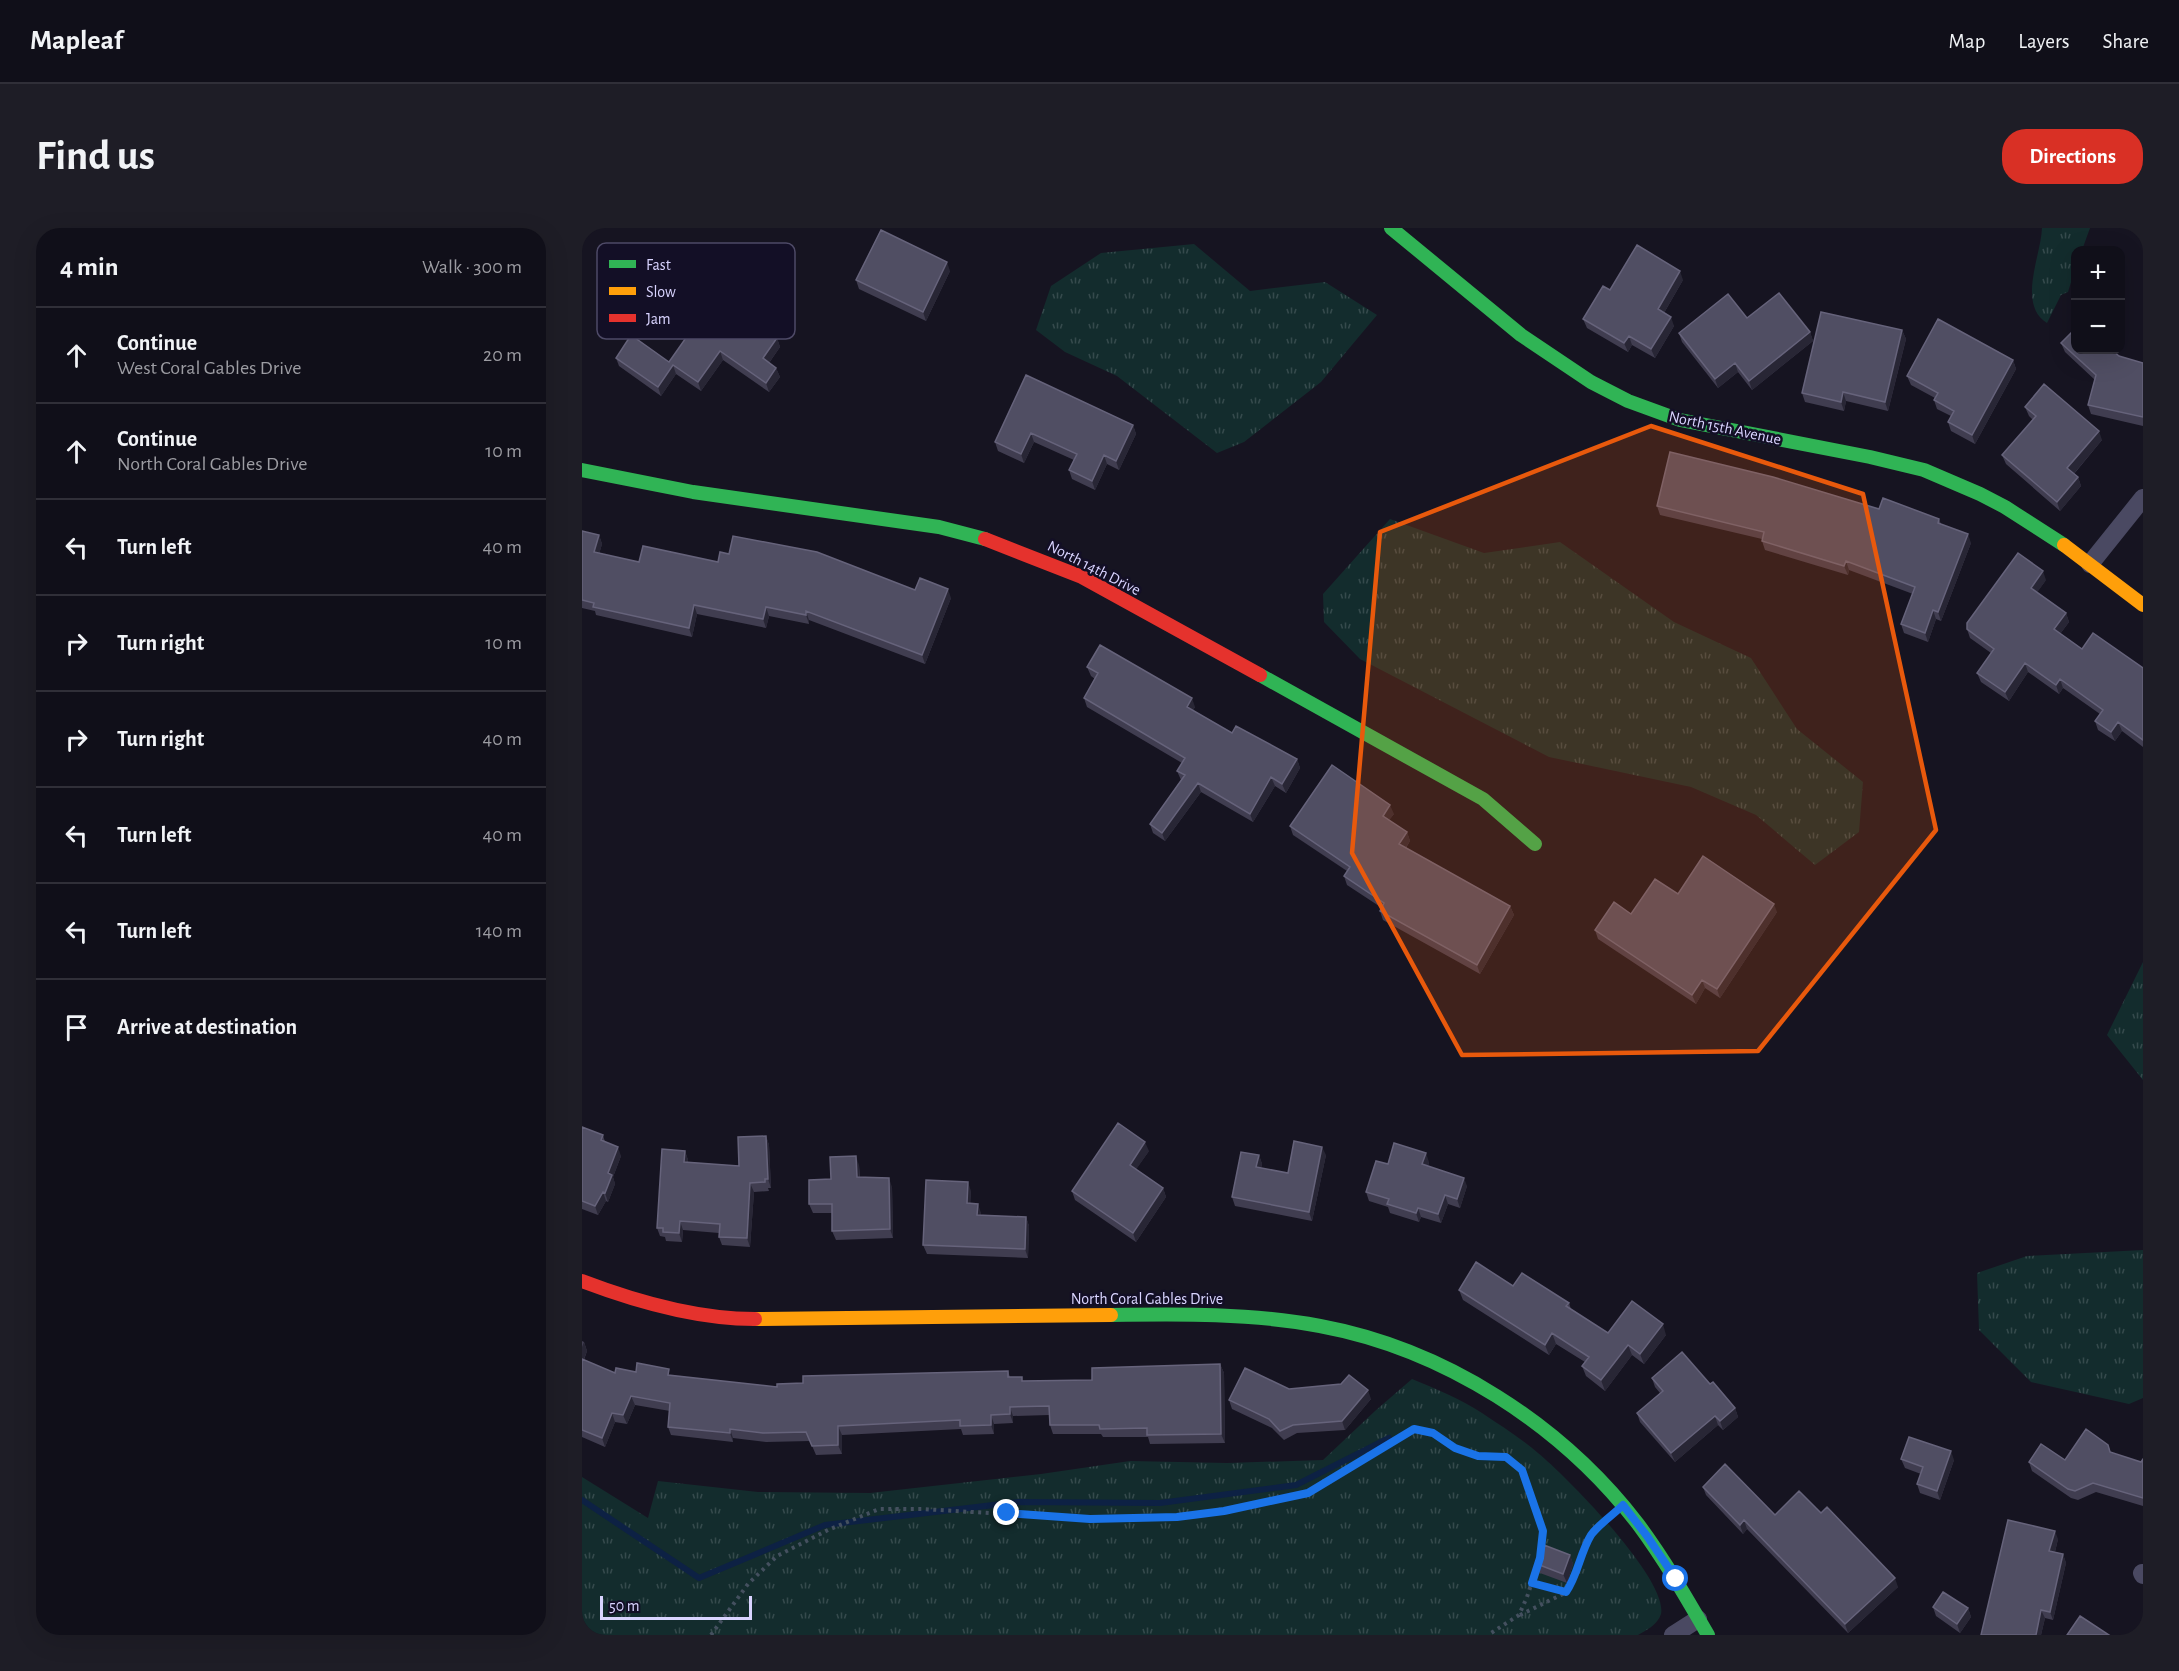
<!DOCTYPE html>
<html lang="en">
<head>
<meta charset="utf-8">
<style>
	body { margin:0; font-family:"Alegreya Sans",sans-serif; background:#1e1d26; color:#f1f3f6 }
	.controls { position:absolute; right:18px; top:18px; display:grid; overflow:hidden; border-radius:12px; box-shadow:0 6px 24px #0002 }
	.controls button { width:54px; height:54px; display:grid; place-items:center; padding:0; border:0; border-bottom:2px solid #302f38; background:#100f19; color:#f1f3f6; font:30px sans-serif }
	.scale { position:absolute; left:18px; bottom:15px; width:152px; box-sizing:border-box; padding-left:6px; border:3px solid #d9d4ff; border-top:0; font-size:16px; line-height:21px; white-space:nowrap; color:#d9d4ff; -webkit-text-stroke:4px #130f26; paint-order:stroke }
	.stop { position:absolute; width:18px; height:18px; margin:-14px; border:4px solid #1a73e8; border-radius:50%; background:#fff }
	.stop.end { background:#1a73e8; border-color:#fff; box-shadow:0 2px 6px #0008 }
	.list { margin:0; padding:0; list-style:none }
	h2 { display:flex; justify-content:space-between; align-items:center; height:78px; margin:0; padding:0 24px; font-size:26px }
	h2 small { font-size:20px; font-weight:400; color:#9c9ca2 }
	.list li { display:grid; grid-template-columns:39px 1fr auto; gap:18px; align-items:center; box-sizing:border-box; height:96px; padding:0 24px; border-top:2px solid #302f38 }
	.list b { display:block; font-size:22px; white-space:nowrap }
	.list p { margin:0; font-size:20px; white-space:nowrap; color:#9c9ca2 }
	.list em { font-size:20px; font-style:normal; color:#9c9ca2 }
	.icon { flex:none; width:33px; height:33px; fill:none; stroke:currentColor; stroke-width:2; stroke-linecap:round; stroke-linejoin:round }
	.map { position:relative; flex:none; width:1561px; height:1407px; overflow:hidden; border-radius:24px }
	header { display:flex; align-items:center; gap:36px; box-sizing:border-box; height:84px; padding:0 30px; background:#100f19; border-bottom:2px solid #302f38 }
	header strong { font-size:28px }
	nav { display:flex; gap:33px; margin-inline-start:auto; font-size:21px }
	.intro { display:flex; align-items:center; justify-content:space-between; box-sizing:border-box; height:144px; padding:0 36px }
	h1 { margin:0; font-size:42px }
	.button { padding:15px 27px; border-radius:24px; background:#d93025; color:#fff; font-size:21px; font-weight:700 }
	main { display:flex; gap:36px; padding:0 36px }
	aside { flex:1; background:#100f19; border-radius:24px; box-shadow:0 6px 24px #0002 }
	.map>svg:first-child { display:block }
	.grass { fill:url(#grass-tufts) }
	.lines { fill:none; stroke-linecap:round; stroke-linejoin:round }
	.stream { stroke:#0d2144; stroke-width:6 }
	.path { stroke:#44505f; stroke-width:4; stroke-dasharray:3 4.5; stroke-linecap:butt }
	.street { stroke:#4a4962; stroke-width:18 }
	.fast { stroke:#30b455; stroke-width:14 }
	.slow { stroke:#ff9f0a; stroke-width:14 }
	.jam { stroke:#e5322d; stroke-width:14 }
	.wall { fill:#403d50 }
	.shaded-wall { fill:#282635 }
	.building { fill:#504e63; stroke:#66637b; stroke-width:1.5 }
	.route { stroke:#1a73e8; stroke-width:8 }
	.marked { fill:#e8590c; fill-opacity:0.2; stroke:#e8590c; stroke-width:4.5; stroke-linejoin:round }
	.labels { text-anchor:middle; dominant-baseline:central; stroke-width:5; stroke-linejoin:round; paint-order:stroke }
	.street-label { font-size:16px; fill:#d9d4ff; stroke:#130f26 }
	.key { fill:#130f26; stroke:#4e4a67; stroke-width:1.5 }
	.key-label { font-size:16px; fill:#d9d4ff }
</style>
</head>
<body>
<header>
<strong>Mapleaf</strong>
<nav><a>Map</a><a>Layers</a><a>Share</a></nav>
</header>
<div class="intro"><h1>Find us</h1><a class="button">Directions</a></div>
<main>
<aside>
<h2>4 min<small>Walk · 300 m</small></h2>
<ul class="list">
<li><svg class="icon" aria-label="ahead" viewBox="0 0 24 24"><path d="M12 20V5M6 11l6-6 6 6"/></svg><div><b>Continue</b><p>West Coral Gables Drive</p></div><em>20 m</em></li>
<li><svg class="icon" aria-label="ahead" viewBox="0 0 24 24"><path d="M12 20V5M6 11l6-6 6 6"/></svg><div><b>Continue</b><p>North Coral Gables Drive</p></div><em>10 m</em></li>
<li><svg class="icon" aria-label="left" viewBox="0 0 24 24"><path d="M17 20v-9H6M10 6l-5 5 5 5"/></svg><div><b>Turn left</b></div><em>40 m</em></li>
<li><svg class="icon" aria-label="right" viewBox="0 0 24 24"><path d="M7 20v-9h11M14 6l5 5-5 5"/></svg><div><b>Turn right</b></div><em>10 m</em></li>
<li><svg class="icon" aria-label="right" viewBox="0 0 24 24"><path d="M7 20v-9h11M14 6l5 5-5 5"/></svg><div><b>Turn right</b></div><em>40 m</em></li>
<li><svg class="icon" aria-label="left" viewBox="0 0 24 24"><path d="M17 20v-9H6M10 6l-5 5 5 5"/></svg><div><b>Turn left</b></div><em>40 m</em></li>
<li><svg class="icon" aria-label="left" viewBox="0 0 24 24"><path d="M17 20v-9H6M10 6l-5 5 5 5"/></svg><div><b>Turn left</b></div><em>140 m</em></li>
<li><svg class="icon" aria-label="arrive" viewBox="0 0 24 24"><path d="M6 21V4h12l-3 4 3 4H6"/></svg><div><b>Arrive at destination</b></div></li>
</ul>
</aside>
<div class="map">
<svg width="1561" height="1407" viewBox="0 0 1561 1407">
	<defs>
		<pattern id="grass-tufts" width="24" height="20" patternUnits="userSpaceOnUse" patternTransform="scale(1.5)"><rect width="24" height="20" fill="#132c2d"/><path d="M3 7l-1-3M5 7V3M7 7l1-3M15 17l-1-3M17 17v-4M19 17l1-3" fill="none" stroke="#354a4c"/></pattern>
	</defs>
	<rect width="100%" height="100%" fill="#161421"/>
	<path class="grass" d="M1460,0H1508L1500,22H1494L1493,41L1486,64L1479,67L1465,95C1435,76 1459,28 1460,0Z
		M612,16L668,63L743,54L795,87L739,154L662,214L635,225L535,148L483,124L454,102L469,58L519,25Z
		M808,291L902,325L978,314L1092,394L1169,430L1215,501L1281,554L1277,604L1233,637L1174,587L1109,559L967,529L778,431L742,394L741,366Z
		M1561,734V852L1525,807Z
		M1561,1022V1170L1547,1176L1449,1154L1397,1102L1395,1045L1445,1028Z
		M830,1151C854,1161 879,1171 900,1185C919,1198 939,1210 956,1225C984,1248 1086,1351 1079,1386C1076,1396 1065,1402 1056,1407H0V1249L66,1290L76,1253L176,1264L288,1265L459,1246L548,1233L645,1235L741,1232L793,1183Z"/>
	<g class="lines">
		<path class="stream" d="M0,1272L117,1350L243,1297L437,1274L578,1275L714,1257L807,1210"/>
		<path class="path" d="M950,1355L984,1364C996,1347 998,1326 1009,1308C1013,1301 1021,1296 1026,1291
			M938,1387L983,1365
			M129,1407L166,1356L195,1328L246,1302L297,1281H340L508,1291L595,1289L642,1283L726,1265L832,1201L851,1205L873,1220L896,1228L924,1229L940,1242L952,1272L961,1303L958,1330L945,1369L937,1387L906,1407"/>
		<path class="street" d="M1508,336L1561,270
			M1560,1345L1561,1347
			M1091,1407L1116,1391"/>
		<path class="fast" d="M809,0L939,107L1009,154L1046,173L1098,192L1288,229L1342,242L1398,266L1423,279L1482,317
			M0,242L111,264L357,299L403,311
			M678,447L901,571L953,616
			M529,1087C599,1086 669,1085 738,1098C862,1121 979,1196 1056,1296C1082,1331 1104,1369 1126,1407"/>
		<path class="slow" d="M1482,317L1561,377
			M173,1091L529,1087"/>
		<path class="jam" d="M403,311L500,349L678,447
			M0,1053C55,1074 114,1091 173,1091"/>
	</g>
	<path class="wall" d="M368,43L344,93L277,61L274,52Z
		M1101,52L1082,85L1092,98L1073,130L1050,117L1046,124L1005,100L1001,91Z
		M57,74L195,110L198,119L187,135L194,140L198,149L187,164L141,132L119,163L94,146L79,168L37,138L34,130L87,134L103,112L61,82Z
		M1320,102L1324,111L1306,183L1264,173L1262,183L1223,174L1220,165Z
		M1228,104L1231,113L1170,162L1156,144L1136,160L1100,114L1097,105Z
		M1479,115L1561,135V198L1509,186L1506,177L1513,152L1483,124Z
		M1431,132L1434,141L1393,216L1369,203L1366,194L1369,188L1355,181L1352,172L1353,170L1329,157L1325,148Z
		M444,147L551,197L554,206L537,242L525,236L513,262L490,251L487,242L492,232L452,214L442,235L416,223L413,214Z
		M1443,179L1520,212L1492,246L1496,249L1499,258L1478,283L1424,236L1420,227L1451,192L1447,188Z
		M1075,278L1297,281L1357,291L1359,296L1389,315L1359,393L1354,391L1346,414L1322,405L1319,396L1331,366L1267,342L1266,347L1183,322L1180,313V311L1078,287Z
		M0,303L17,307L20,316L17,326L57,334H136L333,362L369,370L343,436L227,392V396L187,388L184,400L115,386L110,409L14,387L13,383L0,380Z
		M1464,352L1455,364L1484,385L1487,394L1478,406L1500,421L1561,440V519L1540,503L1533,513L1516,502L1513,493L1518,486L1481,460L1477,466L1446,444L1427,473L1399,454L1395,445L1409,425L1388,410L1385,401Z
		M505,439L613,479L611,482L650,505L715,531L718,540L704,565L693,558L671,594L619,564L583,613L571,605L568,596L599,552L595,543L600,535L505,479L502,470L513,451L509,448Z
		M812,586L807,592L825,604L828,613L824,620L928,678L932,687L898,746L801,692L798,683L800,680L765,657L762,648L765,643L711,607L708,598Z
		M1096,666L1195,684L1138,770L1123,760L1114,776L1016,711L1013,702Z
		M0,899L21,907L23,914L39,928L31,949L33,956L26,974L24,973L16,987L0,981Z
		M184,908L187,917L189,960H186L187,963L172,964L168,1019L140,1017L137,1009V1005L101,1002L100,1014L84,1013L83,1009L78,1008L75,1000L103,923L106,932V934L157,938Z
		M567,923L554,941L581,960L584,969L554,1014L493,972L490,963Z
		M677,927L680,936L679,940L706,945L744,927L730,993L653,978L650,969Z
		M847,934L846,938L885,958L878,980L866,976L859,995L839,989L837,994L808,985L806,979L787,973L784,964L806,936Z
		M277,937L278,949L310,959L311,1010L254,1012L250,1003V985H231L227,976L249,951Z
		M389,963L388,975L399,985V987L444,989L447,998L446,1030L345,1026L341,1017Z
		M931,1058L987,1075L989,1081L1026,1105L1084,1107L1062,1136L1050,1127L1023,1163L1004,1148L1000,1138L1003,1134L974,1116L967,1127L881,1072L877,1062Z
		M0,1113L2,1114L5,1123L2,1132L33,1145L54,1144L195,1159L426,1143L428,1149L442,1153L510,1152L638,1136L642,1145L643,1215L568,1216L566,1209H521L519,1206H471L468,1197L467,1187L431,1188V1195L412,1196V1206L381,1207L379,1201L260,1207V1226L234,1227L228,1213L184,1214L151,1210V1214L89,1207L86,1199L88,1183L53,1177L45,1196L33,1194L23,1219L0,1209Z
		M1070,1150L1128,1156L1153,1180L1156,1189L1141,1202L1136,1197L1093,1234L1058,1194L1055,1185L1078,1165L1073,1159Z
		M707,1161L789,1171L763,1202L715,1205L702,1212L690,1200L650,1181L647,1172Z
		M1526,1217L1529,1225L1559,1234L1561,1231V1278L1514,1264L1496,1272L1489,1270L1450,1243L1447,1234L1483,1232Z
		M1319,1231L1372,1232L1358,1272L1338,1265L1335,1256L1339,1246L1323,1240Z
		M1121,1259L1193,1287L1316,1359L1266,1405L1165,1301L1161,1306L1124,1267Z
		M1476,1311L1473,1324L1481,1326L1484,1335L1471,1392L1463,1390L1459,1407H1399Z
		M988,1327L991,1336L985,1355L958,1345L955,1336Z
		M1351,1379L1386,1380L1389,1389L1378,1405L1354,1388Z"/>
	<path class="shaded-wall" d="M365,34L368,43L344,93L341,84Z
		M1098,43L1101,52L1079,90L1076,81Z
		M1089,89L1092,98L1073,130L1069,121Z
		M1320,102L1324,111L1306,183L1303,174Z
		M1228,104L1231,113L1170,162L1167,153Z
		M1047,108L1050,117L1046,124L1042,115Z
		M195,110L198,119L184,139L181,130Z
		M138,123L141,132L119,163L116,154Z
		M1431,132L1434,141L1393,216L1390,207Z
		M1153,135L1156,144L1136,160L1133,151Z
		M91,137L94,146L79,168L76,159Z
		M194,140L198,149L187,164L184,155Z
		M1261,164L1264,173L1262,183L1259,174Z
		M551,197L554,206L537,242L534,233Z
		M1517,203L1520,212L1489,249L1485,240Z
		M449,205L452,214L442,235L439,226Z
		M522,227L525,236L513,262L510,253Z
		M1496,249L1499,258L1478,283L1475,274Z
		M1386,306L1389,315L1359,393L1356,384Z
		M17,307L20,316L15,333L12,324Z
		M1264,333L1267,342L1266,347L1262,338Z
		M1461,343L1464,352L1452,369L1449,360Z
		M366,361L369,370L343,436L340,427Z
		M112,377L115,386L110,409L107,400Z
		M184,379L187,388L184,400L181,391Z
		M1351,382L1354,391L1346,414L1343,405Z
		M224,383L227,392V396L224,387Z
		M1484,385L1487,394L1475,410L1472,401Z
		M1443,435L1446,444L1427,473L1423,464Z
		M1478,451L1481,460L1477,466L1474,457Z
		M610,470L613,479L608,487L605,479Z
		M1536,494L1540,503L1533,513L1529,504Z
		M715,531L718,540L704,565L700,556Z
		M689,549L693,558L671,594L668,586Z
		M616,555L619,564L583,613L580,605Z
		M808,577L812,586L804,596L801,588Z
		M825,604L828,613L820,625L817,616Z
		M1192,676L1195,684L1138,770L1135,761Z
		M928,678L932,687L898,746L895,737Z
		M1120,752L1123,760L1114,776L1110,767Z
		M184,908L187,917L189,960L186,951Z
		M563,914L567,923L551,946L548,937Z
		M36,919L39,928L31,949L33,956L26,974L23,965L26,945Z
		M740,919L744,927L730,993L727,984Z
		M103,923L106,932L105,943L102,934Z
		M844,925L847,934L844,945L840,936Z
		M677,927L680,936L677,948L674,939Z
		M274,928L277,937L278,958L275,949Z
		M307,950L310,959L311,1010L308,1001Z
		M882,950L885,958L878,980L875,971Z
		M386,954L389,963L388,984L385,975Z
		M168,955L172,964L168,1019L165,1010Z
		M581,960L584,969L554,1014L551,1005Z
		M21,964L24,973L16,987L13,978Z
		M863,967L866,976L859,995L856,986Z
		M396,976L399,985L398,996L395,987Z
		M836,980L839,989L837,994L834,985Z
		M444,989L447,998L446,1030L443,1021Z
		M98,993L101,1002L100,1014L97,1005Z
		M1081,1096L1084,1107L1062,1136L1058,1126Z
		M970,1105L974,1116L967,1127L963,1117Z
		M2,1114L5,1123L0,1136V1119Z
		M1046,1117L1050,1127L1023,1163L1019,1152Z
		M638,1136L642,1145L643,1215L639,1206Z
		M786,1162L789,1171L763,1202L760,1193Z
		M49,1168L53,1177L45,1196L41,1187Z
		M428,1179L431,1188V1195L428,1186Z
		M1153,1180L1156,1189L1141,1202L1138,1193Z
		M30,1185L33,1194L23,1219L20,1210Z
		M409,1187L412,1196V1206L409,1197Z
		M1133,1188L1136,1197L1093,1234L1089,1225Z
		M256,1198L260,1207V1226L256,1217Z
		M148,1201L151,1210V1214L148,1205Z
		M1369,1223L1372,1232L1358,1272L1355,1263Z
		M1162,1292L1165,1301L1161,1306L1158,1297Z
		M1473,1303L1476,1311L1471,1332L1467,1323Z
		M1481,1326L1484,1335L1471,1392L1468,1384Z
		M988,1327L991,1336L985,1355L981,1346Z
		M1313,1350L1316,1359L1266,1405L1263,1396Z
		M1386,1380L1389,1389L1378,1405L1375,1396Z
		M1459,1382L1463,1390L1459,1407H1454Z"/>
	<path class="building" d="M299,2L365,34L341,84L274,52Z
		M1055,17L1098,43L1076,81L1089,89L1069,121L1047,108L1042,115L1001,91L1021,58L1028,62Z
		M85,34L195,110L181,130L194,140L184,155L138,123L116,154L91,137L76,159L34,130L49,107L87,134L106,107L57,74Z
		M1197,65L1228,104L1167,153L1153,135L1133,151L1097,105L1146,66L1165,90Z
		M1239,84L1320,102L1303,174L1261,164L1259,174L1220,165Z
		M1356,91L1431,132L1390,207L1366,194L1372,183L1352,172L1356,165L1325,148Z
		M1494,100V122H1530L1537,128L1561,135V189L1506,177L1514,147L1479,115Z
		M444,147L551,197L534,233L522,227L510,253L487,242L495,226L449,205L439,226L413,214Z
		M1462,156L1517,203L1485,240L1496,249L1475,274L1420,227L1454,188L1443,179Z
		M1088,224L1191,249L1297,281L1301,270L1357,291L1356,295L1386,306L1356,384L1351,382L1343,405L1319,396L1333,359L1264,333L1262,338L1180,313L1182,304L1075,278Z
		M0,303L17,307L12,324L57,334L61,318L136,334L138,324L147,326L151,308L235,324L333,362L338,350L366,361L340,427L224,383V387L184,379L181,391L112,377L107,400L11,379L12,375L0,372Z
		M1436,325L1461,343L1449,360L1484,385L1472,401L1500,421L1511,405L1561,440V512L1536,494L1529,504L1513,493L1521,482L1478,451L1474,457L1443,435L1423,464L1395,445L1412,421L1385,401V395Z
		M518,417L610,470L605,479L650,505L654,498L715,531L700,556L689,549L668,586L616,555L580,605L568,596L603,547L595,543L603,530L502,470L516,445L505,439Z
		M750,537L808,577L801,588L825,604L817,616L928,678L895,737L798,683L802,675L762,648L768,639L708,598Z
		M1121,628L1192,676L1135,761L1120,752L1110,767L1013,702L1032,674L1049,686L1073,651L1096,666Z
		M536,895L563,914L548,937L581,960L551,1005L490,963Z
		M0,899L21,907L19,912L36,919L26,945L30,947L23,965L21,964L13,978L0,973Z
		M184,908L186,951H183V954L168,955L165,1010L137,1009L138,996L98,993L97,1005L81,1004V1000H75L80,921L103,923L102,934L157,938L156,909Z
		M712,913L740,919L727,984L650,969L659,924L677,927L674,939L706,945Z
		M812,915L844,925L840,936L882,950L875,971L863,967L856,986L836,980L834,985L805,976L807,971L784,964L794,933L806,936Z
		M274,928L275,949L307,950L308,1001L250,1003V976H227V952L249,951L248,929Z
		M344,952L386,954L385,975L396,976L395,987L444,989L443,1021L341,1017Z
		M894,1034L931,1058L940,1045L987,1075L984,1078L1026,1105L1050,1073L1081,1096L1058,1126L1046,1117L1019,1152L1000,1138L1007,1129L970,1105L963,1117L877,1062Z
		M1100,1124L1128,1156L1131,1154L1153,1180L1138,1193L1133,1188L1089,1225L1055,1185L1081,1163L1070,1150Z
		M0,1131L33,1145L34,1140L54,1144L55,1135L87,1141L86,1147L195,1159V1156L221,1155V1148L426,1143V1149H440V1153L510,1152V1140L638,1136L639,1206L565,1207V1200L518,1201L517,1197H468L467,1178L428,1179V1186L409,1187V1197L378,1198V1192L256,1198V1217L230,1218L224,1204L181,1205L148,1201V1205L86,1199L88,1175L49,1168L41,1187L30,1185L20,1210L0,1202Z
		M663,1140L707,1161L759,1156L767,1147L786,1162L760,1193L711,1197L698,1203L687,1191L647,1172Z
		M1504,1201L1526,1217L1528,1224L1559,1234L1561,1231V1270L1511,1255L1493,1263L1486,1261L1447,1234L1459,1216L1483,1232Z
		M1327,1209L1369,1223L1355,1263L1335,1256L1341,1239L1319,1231Z
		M1143,1236L1193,1287L1217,1263L1239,1285L1245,1279L1313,1350L1263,1396L1162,1292L1158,1297L1121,1259Z
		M1426,1292L1473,1303L1467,1323L1481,1326L1468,1384L1459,1382L1454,1407H1399Z
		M962,1317L988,1327L981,1346L955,1336Z
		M1361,1364L1386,1380L1375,1396L1351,1379Z
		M1498,1388L1527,1407H1485Z"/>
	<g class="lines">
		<path class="route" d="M425,1285L508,1291L595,1289L642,1283L726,1265L832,1201L851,1205L873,1220L896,1228L924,1229L940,1242L961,1303L958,1330L950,1355L984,1364C996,1347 998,1325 1009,1307C1017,1296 1031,1287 1041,1277L1065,1308L1094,1351"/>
	</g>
	<path class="marked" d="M1069,198L1281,266L1354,602L1176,823L880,827L770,625L798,304Z"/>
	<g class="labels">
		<g class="street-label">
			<text transform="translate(1143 200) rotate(12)">North 15th Avenue</text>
			<text transform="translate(512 340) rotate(27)">North 14th Drive</text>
			<text x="565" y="1071">North Coral Gables Drive</text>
		</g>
	</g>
	<rect x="15" y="15" width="198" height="96" rx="9" class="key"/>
	<rect x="27" y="32" width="27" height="8" fill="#30b455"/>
	<rect x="27" y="59" width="27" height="8" fill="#ff9f0a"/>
	<rect x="27" y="86" width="27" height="8" fill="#e5322d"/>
	<g class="key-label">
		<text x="64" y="42">Fast</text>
		<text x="64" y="69">Slow</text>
		<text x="64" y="96">Jam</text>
	</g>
</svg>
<div class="controls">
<button>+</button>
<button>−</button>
</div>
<div class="scale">50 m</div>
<div class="stop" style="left:1094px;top:1351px"></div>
<div class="stop end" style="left:425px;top:1285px"></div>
</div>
</main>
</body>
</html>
